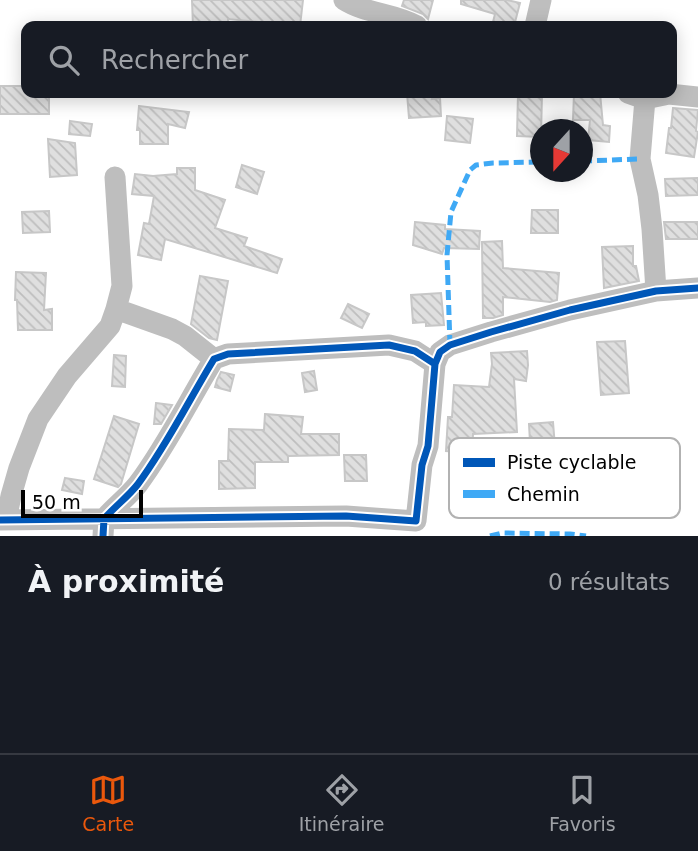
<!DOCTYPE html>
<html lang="fr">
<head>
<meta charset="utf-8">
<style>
	body { margin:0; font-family:"DejaVu Sans",sans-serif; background:#242831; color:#f1f3f6 }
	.compass { position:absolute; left:530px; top:119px; width:63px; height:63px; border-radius:50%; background:#171b24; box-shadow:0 4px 18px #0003; rotate:201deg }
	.scale { position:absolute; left:21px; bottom:18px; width:122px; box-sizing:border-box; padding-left:7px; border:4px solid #000; border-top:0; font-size:19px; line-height:24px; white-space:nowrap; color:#000; -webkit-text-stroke:5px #fff; paint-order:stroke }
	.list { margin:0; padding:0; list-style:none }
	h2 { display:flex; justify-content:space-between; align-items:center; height:91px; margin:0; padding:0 28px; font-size:30px }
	h2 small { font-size:23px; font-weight:400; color:#9ea1a6 }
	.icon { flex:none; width:38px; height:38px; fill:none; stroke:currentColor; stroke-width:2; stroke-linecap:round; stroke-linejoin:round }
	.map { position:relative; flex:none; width:698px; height:536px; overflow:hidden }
	.search { position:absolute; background:#171b24; box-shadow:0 4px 18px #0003; left:21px; right:21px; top:21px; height:77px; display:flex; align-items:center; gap:18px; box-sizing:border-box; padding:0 24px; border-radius:14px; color:#9ea1a6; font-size:26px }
	.sheet { height:217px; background:#171b24 }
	nav { display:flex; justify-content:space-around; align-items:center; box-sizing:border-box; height:98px; border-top:2px solid #363941; background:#171b24; font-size:19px; color:#9ea1a6 }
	nav a { display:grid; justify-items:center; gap:4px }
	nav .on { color:#ea580c }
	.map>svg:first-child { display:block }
	.building { fill:url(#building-back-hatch); stroke:#c7c7c7; stroke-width:2 }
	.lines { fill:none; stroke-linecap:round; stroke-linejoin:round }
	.minor { stroke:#bebebe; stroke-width:21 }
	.quiet { stroke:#3fa9f5; stroke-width:5; stroke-dasharray:10 5; stroke-linecap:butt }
	.cycleway-casing { stroke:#fff; stroke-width:11 }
	.cycleway { stroke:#0057b8; stroke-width:7 }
	.key { fill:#fff; stroke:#b2b2b2; stroke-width:2 }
	.key-label { font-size:19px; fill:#000 }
</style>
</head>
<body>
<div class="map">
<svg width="698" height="536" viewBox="0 0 698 536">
	<defs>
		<pattern id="building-back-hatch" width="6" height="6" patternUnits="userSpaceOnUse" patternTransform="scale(1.75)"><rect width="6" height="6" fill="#dfdfdf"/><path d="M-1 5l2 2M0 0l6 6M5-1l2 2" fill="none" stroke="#bebebe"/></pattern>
	</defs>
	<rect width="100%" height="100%" fill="#fff"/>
	<path class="building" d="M192,0H303L300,26L228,19V26H193Z
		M404,0H433L428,19L423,14L402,6Z
		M461,0H507L520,3L514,26H492L495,14L461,4Z
		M0,86H26V93H49V114H0Z
		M407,93H434L432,99L440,98L441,116L409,118Z
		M518,93H542L541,137L517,136Z
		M574,93H600L603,125L610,126L609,142L588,140L590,120H573Z
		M139,106L189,112L185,128L168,124V144H140V130H137Z
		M673,108L698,110L696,131L698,132L694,157L666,153L669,128H671Z
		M447,116L473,119L470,143L445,140Z
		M70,121L92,124L90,136L69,134Z
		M48,139L75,143L77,175L50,177Z
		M242,165L264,172L257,194L236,187Z
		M177,168H195V190L225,200L215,228L247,238L244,246L282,259L277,273L165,239L161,260L138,255L144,223L149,224L154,196L132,194L135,174L153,176L177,174Z
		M698,178V195L666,196L665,179Z
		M532,210H558V233H531Z
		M49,211L50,232L23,233L22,212Z
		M415,222L445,225V229L480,231L479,249L444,248L442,254L413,245Z
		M664,222H698V239H666Z
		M502,241L503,268L559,273L557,300L550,302L503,297V315L493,318H483L482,242Z
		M633,246V266H636L639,281L604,288L602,247Z
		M16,272L46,273L44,310L52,309V330H18L17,300H15Z
		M200,276L228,281L217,340L209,338L191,324Z
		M441,293L444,325L426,326V322L413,323L411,295Z
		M348,304L369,314L362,328L341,318Z
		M625,341L629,393L601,395L597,342Z
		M527,351L528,365L526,381L514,379L517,432L473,434L472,453L446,451L448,417H452L454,385L489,387L492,364L491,353Z
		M114,355L126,356L125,387L112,386Z
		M314,371L317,390L305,392L302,373Z
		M221,372L234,375L230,391L215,387L217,380Z
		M156,403L172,405L161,424H154Z
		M265,414L303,417L301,434H339V455L288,456V462H255V488L219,489V461H228L229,429L264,430Z
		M114,416L139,424L121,484L118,487L94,479Z
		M553,422L556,460L531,461L529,424Z
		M344,455H366L367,481H345Z
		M65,478L84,481L82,494L62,490Z"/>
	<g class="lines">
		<path class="minor" d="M344,0C366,14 394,13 417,26
			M535,26L541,0
			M628,93L645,99L669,94L698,97
			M645,99L640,159L648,195L652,229L656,291
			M116,309L172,329L185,336L214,359
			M0,520L346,516L416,521L422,465L428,446L435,364L440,352L450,345L491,332L570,310L656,291L698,288
			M6,520L11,496L19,468L38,419L67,376L110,326L116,309L122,286L115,177
			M103,536L104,519C115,506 128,497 138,484C167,445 189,400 214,359L228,354L389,345L415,351L435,364"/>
		<path class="quiet" d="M582,161L640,159
			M450,345L447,255L451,212L470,170L476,165L493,163L540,162
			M490,536L502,533L570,534L586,536"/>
		<g class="cycleway-casing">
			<path id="cycleway" d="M0,520L346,516L416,521L422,465L428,446L435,364L440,352L450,345L491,332L570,310L656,291L698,288
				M103,536L104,519C115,506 128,497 138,484C167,445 189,400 214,359L228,354L389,345L415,351L435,364"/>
		</g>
		<use href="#cycleway" class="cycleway"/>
	</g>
	<rect x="449" y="438" width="231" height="80" rx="10" class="key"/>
	<rect x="463" y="458" width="32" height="9" fill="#0057b8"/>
	<rect x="463" y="490" width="32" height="8" fill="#3fa9f5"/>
	<g class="key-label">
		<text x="507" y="469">Piste cyclable</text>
		<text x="507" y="501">Chemin</text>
	</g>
</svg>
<svg class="compass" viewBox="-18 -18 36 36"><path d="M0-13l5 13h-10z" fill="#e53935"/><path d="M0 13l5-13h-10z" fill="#9ea1a6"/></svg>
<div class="scale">50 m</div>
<div class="search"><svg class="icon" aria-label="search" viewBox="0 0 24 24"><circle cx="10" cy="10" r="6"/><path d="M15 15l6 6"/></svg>Rechercher</div>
</div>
<section class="sheet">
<h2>À proximité<small>0 résultats</small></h2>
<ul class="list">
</ul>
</section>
<nav>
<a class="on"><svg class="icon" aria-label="map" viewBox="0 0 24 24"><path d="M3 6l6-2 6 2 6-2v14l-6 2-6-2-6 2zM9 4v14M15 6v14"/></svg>Carte</a>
<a><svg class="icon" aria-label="directions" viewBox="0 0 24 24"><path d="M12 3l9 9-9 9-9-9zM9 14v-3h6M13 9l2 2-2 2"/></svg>Itinéraire</a>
<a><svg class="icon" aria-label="saved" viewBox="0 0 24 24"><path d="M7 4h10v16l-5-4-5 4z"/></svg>Favoris</a>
</nav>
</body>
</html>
